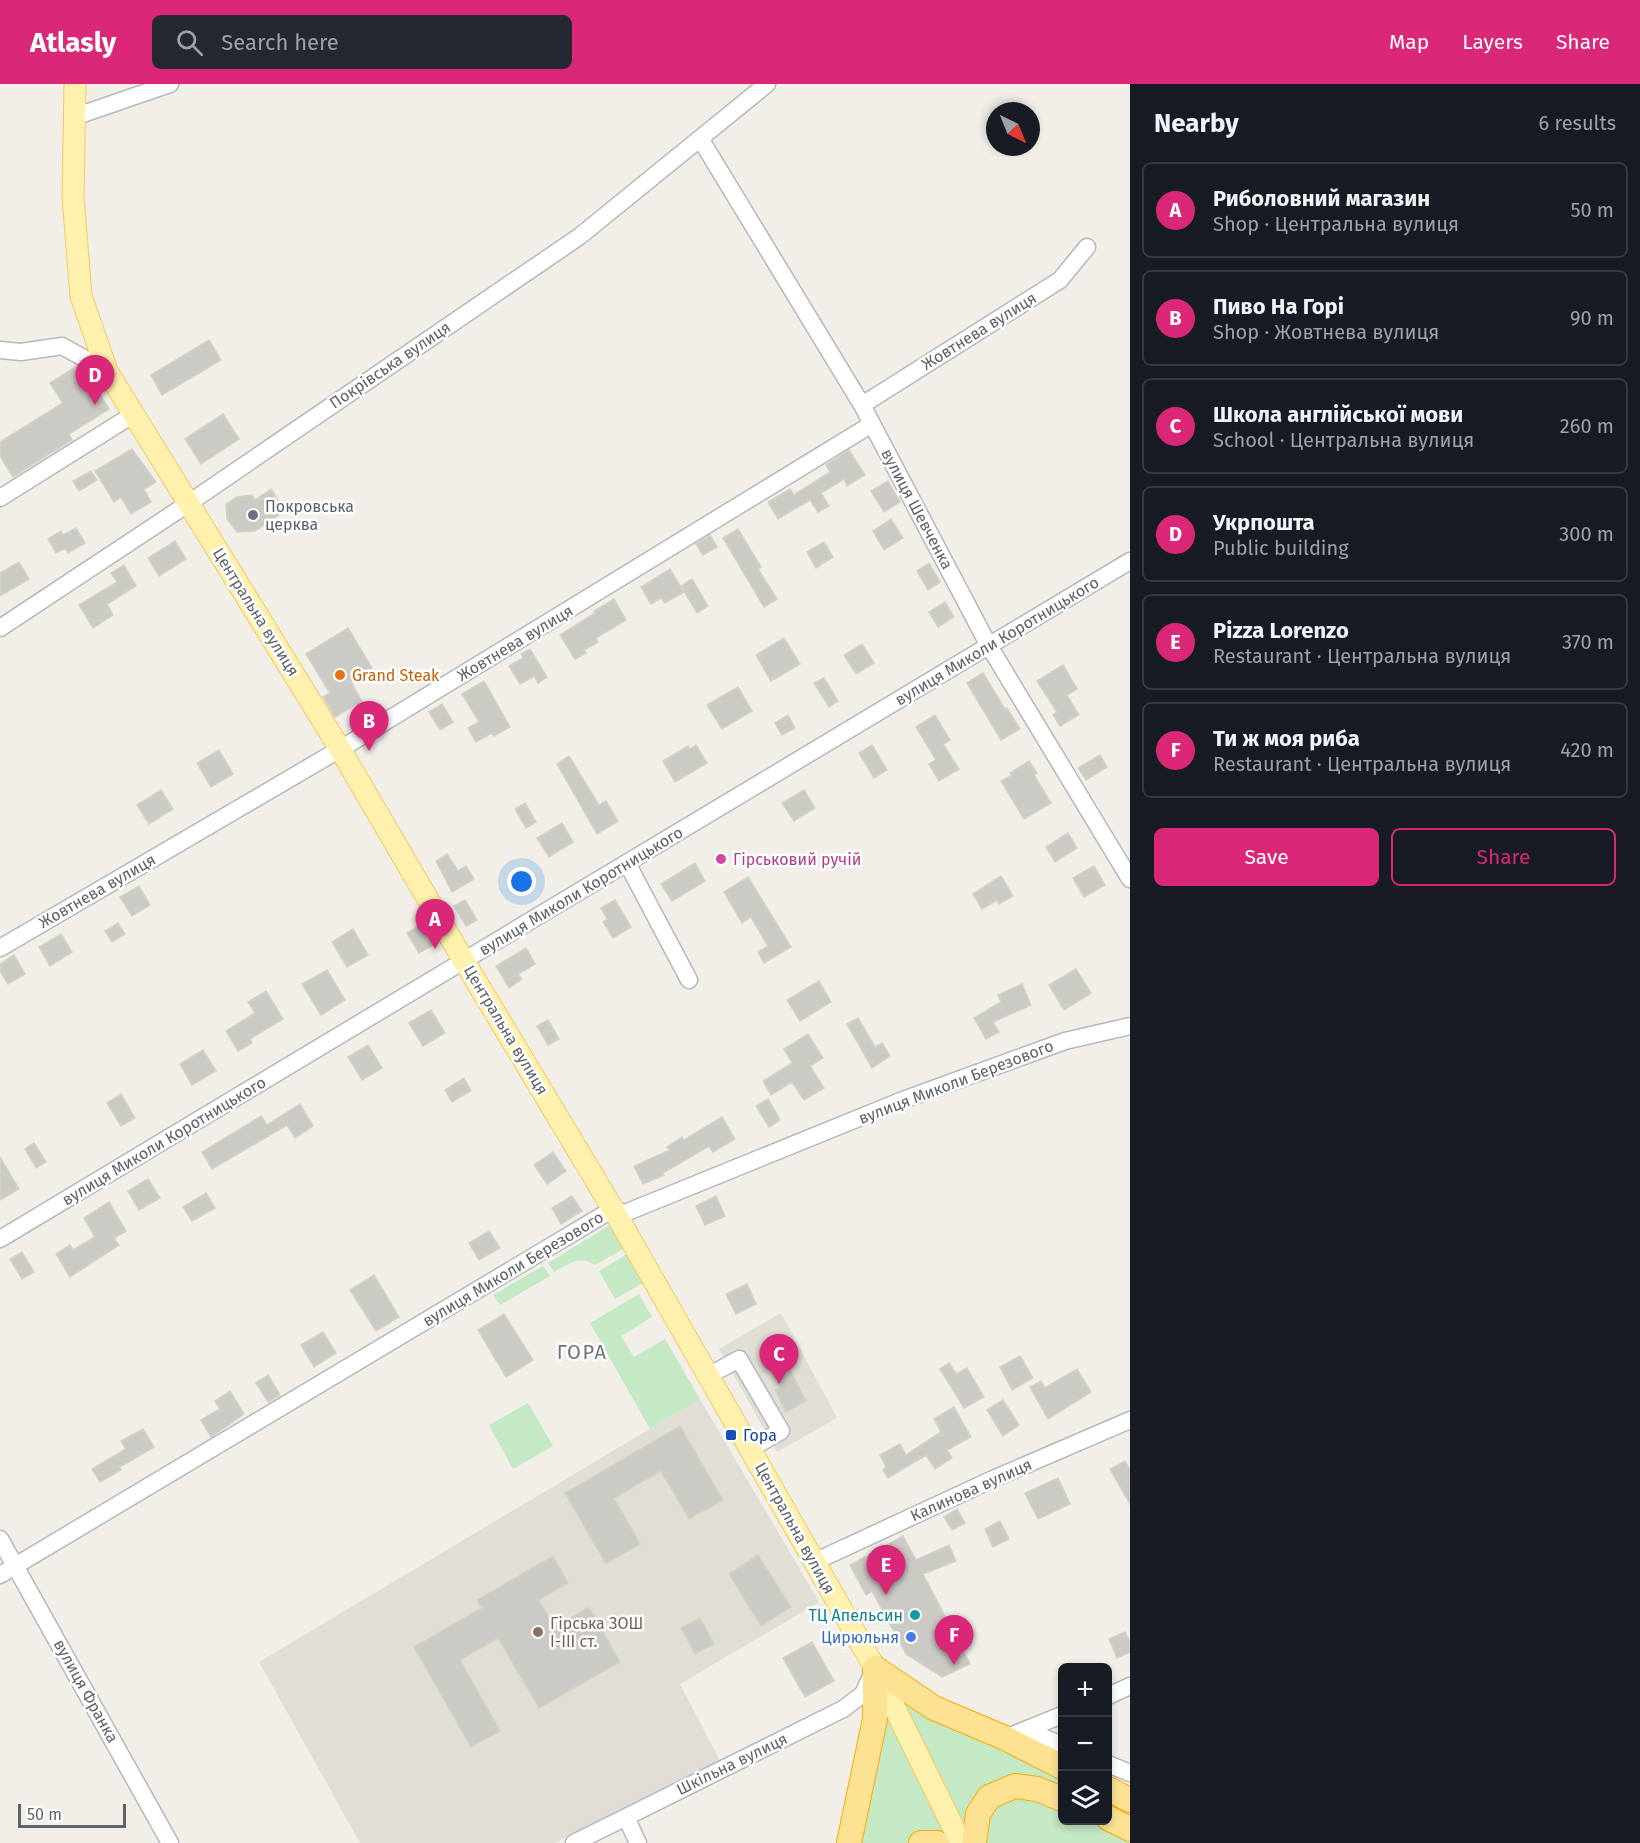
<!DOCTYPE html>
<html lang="en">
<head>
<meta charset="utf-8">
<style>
	body { margin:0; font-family:"Fira Sans",sans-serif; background:#242831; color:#f1f3f6 }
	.controls { position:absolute; right:18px; bottom:18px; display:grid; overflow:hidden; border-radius:9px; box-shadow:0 3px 9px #0003 }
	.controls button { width:54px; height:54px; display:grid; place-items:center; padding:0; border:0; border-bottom:2px solid #363941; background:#171b24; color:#f1f3f6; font:30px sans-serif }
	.compass { position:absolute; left:986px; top:18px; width:54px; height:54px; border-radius:50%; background:#171b24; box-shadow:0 3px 9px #0003; rotate:137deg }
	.scale { position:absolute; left:18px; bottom:15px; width:108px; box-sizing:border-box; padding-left:6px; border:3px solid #5f6368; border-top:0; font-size:16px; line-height:21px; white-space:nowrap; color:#5f6368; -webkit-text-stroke:4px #fff; paint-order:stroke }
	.you { position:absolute; left:522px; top:798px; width:21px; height:21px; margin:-15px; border:4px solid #fff; border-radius:50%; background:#1a73e8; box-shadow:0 0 0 9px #1a73e833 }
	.badge { display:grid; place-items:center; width:39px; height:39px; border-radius:50%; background:#db2777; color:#fff; font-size:20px; font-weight:700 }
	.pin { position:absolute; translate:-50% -50px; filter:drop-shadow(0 2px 3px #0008) }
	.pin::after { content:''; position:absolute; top:32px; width:21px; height:18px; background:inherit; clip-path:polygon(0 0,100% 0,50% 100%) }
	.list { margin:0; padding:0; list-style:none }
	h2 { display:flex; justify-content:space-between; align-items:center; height:78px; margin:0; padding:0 24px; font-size:26px }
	h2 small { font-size:20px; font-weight:400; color:#9ea1a6 }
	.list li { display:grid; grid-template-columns:39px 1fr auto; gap:18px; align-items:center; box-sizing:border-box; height:96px; margin:0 12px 12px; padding:0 12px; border:2px solid #363941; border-radius:9px }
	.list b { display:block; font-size:22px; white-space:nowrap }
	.list p { margin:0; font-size:20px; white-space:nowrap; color:#9ea1a6 }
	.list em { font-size:20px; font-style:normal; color:#9ea1a6 }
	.actions { display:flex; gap:12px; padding:18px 24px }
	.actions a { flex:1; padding:14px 0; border:2px solid #db2777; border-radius:9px; text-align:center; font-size:21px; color:#db2777 }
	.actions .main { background:#db2777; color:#fff }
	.icon { flex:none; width:33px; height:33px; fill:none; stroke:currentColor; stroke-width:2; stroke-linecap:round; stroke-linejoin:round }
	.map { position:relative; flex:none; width:1130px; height:1759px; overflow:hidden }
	header { display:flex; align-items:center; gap:36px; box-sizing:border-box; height:84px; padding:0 30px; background:#db2777; color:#fff }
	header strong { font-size:28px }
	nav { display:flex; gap:33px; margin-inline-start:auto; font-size:21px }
	.search { width:420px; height:54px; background:#242831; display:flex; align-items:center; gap:15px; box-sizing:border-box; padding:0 21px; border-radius:9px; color:#9ea1a6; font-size:22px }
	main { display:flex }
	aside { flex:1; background:#171b24 }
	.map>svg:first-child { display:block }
	.education { fill:#e1ded6 }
	.green { fill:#c5e8c5 }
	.building { fill:#cccac5; stroke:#d6d1c6; stroke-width:1.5 }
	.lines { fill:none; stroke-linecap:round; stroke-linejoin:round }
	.minor-casing { stroke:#b5b8bc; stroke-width:19 }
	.major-casing { stroke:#f2c960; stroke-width:23 }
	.highway-casing { stroke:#f9ab00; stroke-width:26 }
	.minor { stroke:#fff; stroke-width:16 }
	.major { stroke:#fff2af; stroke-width:21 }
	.highway { stroke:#fde293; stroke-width:24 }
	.worship-dot { fill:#6b7280; stroke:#fff; stroke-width:2 }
	.food-dot { fill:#e8710a; stroke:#fff; stroke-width:2 }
	.hotel-dot { fill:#d1479c; stroke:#fff; stroke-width:2 }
	.transit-dot { fill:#1a4fb4; stroke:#fff; stroke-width:2 }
	.culture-dot { fill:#0f9aa8; stroke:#fff; stroke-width:2 }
	.education-dot { fill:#8d6e63; stroke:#fff; stroke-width:2 }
	.shop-dot { fill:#3f7fe0; stroke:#fff; stroke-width:2 }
	.labels { text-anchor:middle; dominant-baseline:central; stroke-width:5; stroke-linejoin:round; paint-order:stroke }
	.street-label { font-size:16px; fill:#5f6368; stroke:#fff }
	.worship-label { font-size:16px; fill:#5b616d; stroke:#fff; text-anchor:start }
	.food-label { font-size:16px; fill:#c56008; stroke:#fff; text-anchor:start }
	.hotel-label { font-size:16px; fill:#b23c85; stroke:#fff; text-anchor:start }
	.transit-label { font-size:16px; fill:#164399; stroke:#fff; text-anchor:start }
	.culture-label { font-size:16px; fill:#0d838f; stroke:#fff; text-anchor:end }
	.education-label { font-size:16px; fill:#785e54; stroke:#fff; text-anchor:start }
	.shop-label { font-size:16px; fill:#366cbe; stroke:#fff; text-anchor:end }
	.quarter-label { font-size:20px; letter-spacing:1.5px; fill:#70757a; stroke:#fff }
</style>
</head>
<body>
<header>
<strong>Atlasly</strong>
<div class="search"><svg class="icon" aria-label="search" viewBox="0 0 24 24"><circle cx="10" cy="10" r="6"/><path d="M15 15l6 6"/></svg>Search here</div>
<nav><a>Map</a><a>Layers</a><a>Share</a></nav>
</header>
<main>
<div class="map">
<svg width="1130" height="1759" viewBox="0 0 1130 1759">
	<rect width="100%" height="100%" fill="#f1efe8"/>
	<path class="education" d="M781,1229L837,1334L777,1368L719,1265Z
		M700,1315L819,1518L680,1600L721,1679L554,1759H360L259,1578Z"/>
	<path class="green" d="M610,1141L623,1165L595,1181C578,1171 570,1180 554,1188L548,1179Z
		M627,1170L643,1199L615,1215L599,1187Z
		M543,1182L550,1192L500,1221L493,1211Z
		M639,1210L652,1233L621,1252L634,1273L665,1255L700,1315L650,1345L590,1239Z
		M528,1319L553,1362L513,1385L489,1341Z
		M875,1584L1062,1683V1736H1108V1705L1130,1716V1759H849Z"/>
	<path class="building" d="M209,256L221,276L162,311L151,291Z
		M77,282L86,288L109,325L69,350L72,356L13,393L0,372V358L63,319L50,299Z
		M223,330L239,355L201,380L185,355Z
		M132,365L156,398L144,405L151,418L131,430L121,413L114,418L95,387Z
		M849,366L865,391L847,402L844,395L821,409L829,422L818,428L810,416L778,435L768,418L790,405L794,411L830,388L826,381Z
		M91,387L97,396L79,407L73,397Z
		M888,397L900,418L884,428L871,407Z
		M271,405L285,427L255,447L237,448L227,435L226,420L237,413L252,411L255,416Z
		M891,435L903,454L884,466L873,447Z
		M76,444L85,459L68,469L65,464L56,469L48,455L61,447L63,451Z
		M738,445L761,483L758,485L777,515L764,523L723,454Z
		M710,451L717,463L703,471L696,460Z
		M175,457L186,475L159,492L148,474Z
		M824,458L833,473L816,484L807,468Z
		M19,478L29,495L0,512V489Z
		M929,479L940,498L928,506L917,487Z
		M124,481L136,502L107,520L113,531L93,544L79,521L117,498L111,489Z
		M670,485L684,508L665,519L661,514L651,520L641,503Z
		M692,495L708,522L697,529L681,502Z
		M614,515L626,536L596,554L598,558L584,566L586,569L575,575L560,551L595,529L594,527Z
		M945,518L954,533L938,543L929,528Z
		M348,544L372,584L351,598L362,617L335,633L323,613L330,609L306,570Z
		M784,554L800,580L771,597L756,571Z
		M862,560L874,579L856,590L844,571Z
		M530,565L547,593L538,599L534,592L520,600L509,582L523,574L521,570Z
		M1063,581L1077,605L1067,611L1079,631L1060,642L1053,631L1057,628L1037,597Z
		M983,589L1005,625L1007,624L1020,645L1001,656L967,599Z
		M824,594L838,617L829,623L814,599Z
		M484,597L510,643L494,652L492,649L476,658L468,644L479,638L462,610Z
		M738,603L752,627L722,645L707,621Z
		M442,620L453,638L440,646L429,628Z
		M788,631L795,644L782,651L775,639Z
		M935,631L950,656L943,660L959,685L939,697L929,680L936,676L916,643Z
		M696,661L707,679L675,698L663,677L688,662L690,665Z
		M872,661L887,686L874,694L859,669Z
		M219,666L233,690L211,703L197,679Z
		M1100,671L1107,683L1086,696L1078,684Z
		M569,672L599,721L606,717L618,737L597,750L557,680Z
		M1029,677L1037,689L1034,691L1051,719L1024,735L1001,697L1012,691L1010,689Z
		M161,706L173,725L149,740L137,721Z
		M804,706L815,724L794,737L782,719Z
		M525,719L536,738L526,744L515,725Z
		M562,739L573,758L549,773L537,754Z
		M1068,749L1077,764L1055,778L1046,763Z
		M447,770L458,787L466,782L474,795L452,808L436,777Z
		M695,779L705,797L672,817L661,800Z
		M1094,782L1105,801L1084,813L1073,794Z
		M1001,792L1013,812L999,820L997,816L982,825L973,810Z
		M748,793L791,863L764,879L758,868L768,862L751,833L742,839L724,808Z
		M139,802L150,821L132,832L120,813Z
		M465,816L477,836L466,842L454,822Z
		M615,816L631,843L613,854L603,838L607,835L601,824Z
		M118,839L125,850L112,858L105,847Z
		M420,841L433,861L419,869L407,849Z
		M353,845L368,871L347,883L332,858Z
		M61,850L72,868L50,882L39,863Z
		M526,864L535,880L518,890L522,895L509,904L496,882Z
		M14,871L25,890L8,900L0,887V880Z
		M1076,885L1091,909L1064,926L1049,901Z
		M327,886L345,916L321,931L302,900Z
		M819,897L831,918L800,937L787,916Z
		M1022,900L1031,921L993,938L999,948L986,955L974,934L1001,918L998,911Z
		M266,907L283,935L250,955L252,959L238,967L226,947L255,929L248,918Z
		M431,926L445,949L423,962L409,939Z
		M858,934L875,963L882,959L890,972L872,984L847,940Z
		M548,936L559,955L548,961L537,942Z
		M808,950L823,974L810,982L824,1004L804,1016L792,998L771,1011L763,997L792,979L784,965Z
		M368,961L382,984L362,996L348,973Z
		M203,966L216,987L192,1001L180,980Z
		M464,994L471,1007L452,1018L445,1006Z
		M121,1010L135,1034L121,1042L107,1019Z
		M768,1015L780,1036L769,1043L756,1022Z
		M300,1020L313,1042L295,1054L287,1041L212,1085L202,1068L261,1032L267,1041Z
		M722,1033L735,1055L713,1068L709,1062L663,1089L664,1091L643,1100L634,1082L670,1066L667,1063L682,1053L684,1056Z
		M34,1059L46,1078L36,1084L25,1065Z
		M553,1068L566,1087L547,1100L534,1081Z
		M0,1073L19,1105L0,1116Z
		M148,1095L160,1114L139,1126L128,1107Z
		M206,1109L215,1124L192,1137L183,1123Z
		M572,1112L582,1127L561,1140L552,1124Z
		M716,1112L725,1132L705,1141L696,1122Z
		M109,1118L126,1147L114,1154L119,1161L70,1193L56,1170L70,1161L73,1166L95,1153L84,1134Z
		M489,1147L500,1164L479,1176L469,1159Z
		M22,1168L34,1188L22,1195L10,1175Z
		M374,1191L399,1233L376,1247L350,1206Z
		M747,1200L756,1220L736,1230L726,1210Z
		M504,1230L533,1276L506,1293L478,1246Z
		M323,1248L336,1269L314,1283L301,1261Z
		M776,1258L806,1317L786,1328L775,1306L780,1304L760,1266Z
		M1020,1272L1033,1294L1012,1306L1000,1283Z
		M949,1279L956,1290L967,1284L984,1313L964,1324L940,1285Z
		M1077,1285L1091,1308L1048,1335L1030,1303L1041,1297L1045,1304Z
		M268,1291L280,1311L268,1318L256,1299Z
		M230,1307L244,1330L211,1353L201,1336L220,1325L215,1317Z
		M1003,1316L1019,1341L1003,1352L987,1326Z
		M954,1323L971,1353L947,1366L952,1374L935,1385L926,1371L888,1394L883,1386L886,1383L880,1371L900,1360L906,1371L941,1348L934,1335Z
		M680,1342L723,1416L689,1435L661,1387L614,1414L640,1460L606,1480L565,1409Z
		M143,1345L154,1363L120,1383L121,1386L100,1398L92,1385L126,1365L121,1357Z
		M1125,1377L1130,1386V1420L1110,1385Z
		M1058,1394L1070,1420L1038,1435L1025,1409Z
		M957,1425L965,1439L952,1446L944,1433Z
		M1000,1437L1009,1455L993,1463L985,1445Z
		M903,1452L916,1476L949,1461L956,1477L923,1490L970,1580L942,1593L906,1570L872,1507L866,1511L850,1481Z
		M758,1471L791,1523L761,1542L729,1490Z
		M553,1472L568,1499L539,1516L555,1543L589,1523L620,1578L539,1624L498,1554L460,1576L500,1647L471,1663L414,1563L482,1524L477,1516Z
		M700,1534L714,1560L695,1570L681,1544Z
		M1125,1548L1130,1558V1568L1117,1574L1109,1555Z
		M812,1558L834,1597L805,1613L783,1574Z"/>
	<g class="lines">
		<g class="minor-casing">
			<path id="minor" d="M74,33L170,0
				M701,56L862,321L989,562L1130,795
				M0,266L21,268L62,262L107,287
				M862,321L1060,196L1087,163
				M0,414L134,330
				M0,544L189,419L580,152L767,0
				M627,779L689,896
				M0,864L347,661L872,340
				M0,1155L1130,477
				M708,1292L739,1275L781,1347L750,1365
				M0,1455L170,1759
				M814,1478L993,1395L1130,1336
				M0,1491L613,1125L625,1129L903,1016L1065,957L1130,942
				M1108,1612L1130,1602
				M1025,1646L1062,1661
				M1005,1654L1062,1631
				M1108,1680L1130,1689
				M626,1733L638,1759
				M574,1759L843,1625L863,1610L872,1590"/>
		</g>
		<g class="major-casing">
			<path id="major" d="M75,0L73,113L81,212L107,287L340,665L464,877L613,1125L875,1584L961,1759"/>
		</g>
		<g class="highway-casing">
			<path id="highway" d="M875,1584L934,1624L1005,1654L1062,1683
				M1108,1705L1130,1716
				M1108,1734L1130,1745
				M849,1759L875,1635V1584
				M921,1759H937
				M974,1759L978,1730L989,1713L1015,1702L1037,1705L1062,1715"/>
		</g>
		<use href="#minor" class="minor"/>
		<use href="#major" class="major"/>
		<use href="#highway" class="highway"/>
	</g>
	<circle class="worship-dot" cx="253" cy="431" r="6"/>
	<circle class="food-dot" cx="340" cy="591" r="6"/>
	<circle class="hotel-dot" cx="721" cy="775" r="6"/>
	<rect class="transit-dot" x="725" y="1345" width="12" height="12" rx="3"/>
	<circle class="culture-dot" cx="915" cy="1531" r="6"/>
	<circle class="education-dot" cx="538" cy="1548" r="6"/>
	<circle class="shop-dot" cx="911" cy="1553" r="6"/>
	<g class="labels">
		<g class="street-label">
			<text transform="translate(979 247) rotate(-32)">Жовтнева вулиця</text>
			<text transform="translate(390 281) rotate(-34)">Покрівська вулиця</text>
			<text transform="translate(917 425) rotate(62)">вулиця Шевченка</text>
			<text transform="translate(256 528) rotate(58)">Центральна вулиця</text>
			<text transform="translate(997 557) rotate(-31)">вулиця Миколи Коротницького</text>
			<text transform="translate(515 559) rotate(-31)">Жовтнева вулиця</text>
			<text transform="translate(97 807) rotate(-30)">Жовтнева вулиця</text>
			<text transform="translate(581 807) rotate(-31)">вулиця Миколи Коротницького</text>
			<text transform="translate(506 946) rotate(59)">Центральна вулиця</text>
			<text transform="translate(956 998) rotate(-21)">вулиця Миколи Березового</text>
			<text transform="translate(164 1057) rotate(-31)">вулиця Миколи Коротницького</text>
			<text transform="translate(513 1185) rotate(-31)">вулиця Миколи Березового</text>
			<text transform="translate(971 1406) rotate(-24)">Калинова вулиця</text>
			<text transform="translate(795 1444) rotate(61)">Центральна вулиця</text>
			<text transform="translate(86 1607) rotate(61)">вулиця Франка</text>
			<text transform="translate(732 1680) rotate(-26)">Шкільна вулиця</text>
		</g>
		<g class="worship-label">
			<text x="265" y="422">Покровська<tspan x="265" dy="18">церква</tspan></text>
		</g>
		<g class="food-label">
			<text x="352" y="591">Grand Steak</text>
		</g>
		<g class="hotel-label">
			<text x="733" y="775">Гірськовий ручій</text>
		</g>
		<g class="transit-label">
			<text x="743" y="1351">Гора</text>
		</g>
		<g class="culture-label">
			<text x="903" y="1531">ТЦ Апельсин</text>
		</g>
		<g class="education-label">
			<text x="550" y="1539">Гірська ЗОШ<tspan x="550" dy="18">І-ІІІ ст.</tspan></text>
		</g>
		<g class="shop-label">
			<text x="899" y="1553">Цирюльня</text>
		</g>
		<g class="quarter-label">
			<text x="582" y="1268">ГОРА</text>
		</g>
	</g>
</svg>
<div class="controls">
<button>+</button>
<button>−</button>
<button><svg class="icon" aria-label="layers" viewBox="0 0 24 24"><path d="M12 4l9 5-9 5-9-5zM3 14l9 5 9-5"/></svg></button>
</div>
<svg class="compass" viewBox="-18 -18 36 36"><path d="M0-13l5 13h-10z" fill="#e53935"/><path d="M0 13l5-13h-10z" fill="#9ea1a6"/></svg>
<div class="scale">50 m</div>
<div class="you"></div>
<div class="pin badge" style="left:435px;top:865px">A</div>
<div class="pin badge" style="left:369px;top:667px">B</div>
<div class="pin badge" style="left:779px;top:1300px">C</div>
<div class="pin badge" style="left:95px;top:321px">D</div>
<div class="pin badge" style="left:886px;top:1511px">E</div>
<div class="pin badge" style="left:954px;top:1581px">F</div>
</div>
<aside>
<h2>Nearby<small>6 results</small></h2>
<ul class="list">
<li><span class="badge">A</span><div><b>Риболовний магазин</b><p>Shop · Центральна вулиця</p></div><em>50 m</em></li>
<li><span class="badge">B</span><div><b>Пиво На Горі</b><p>Shop · Жовтнева вулиця</p></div><em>90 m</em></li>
<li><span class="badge">C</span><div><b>Школа англійської мови</b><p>School · Центральна вулиця</p></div><em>260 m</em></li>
<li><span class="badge">D</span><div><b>Укрпошта</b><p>Public building</p></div><em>300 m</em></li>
<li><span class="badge">E</span><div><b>Pizza Lorenzo</b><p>Restaurant · Центральна вулиця</p></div><em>370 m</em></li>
<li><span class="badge">F</span><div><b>Ти ж моя риба</b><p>Restaurant · Центральна вулиця</p></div><em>420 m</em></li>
</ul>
<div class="actions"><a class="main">Save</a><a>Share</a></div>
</aside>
</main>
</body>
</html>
